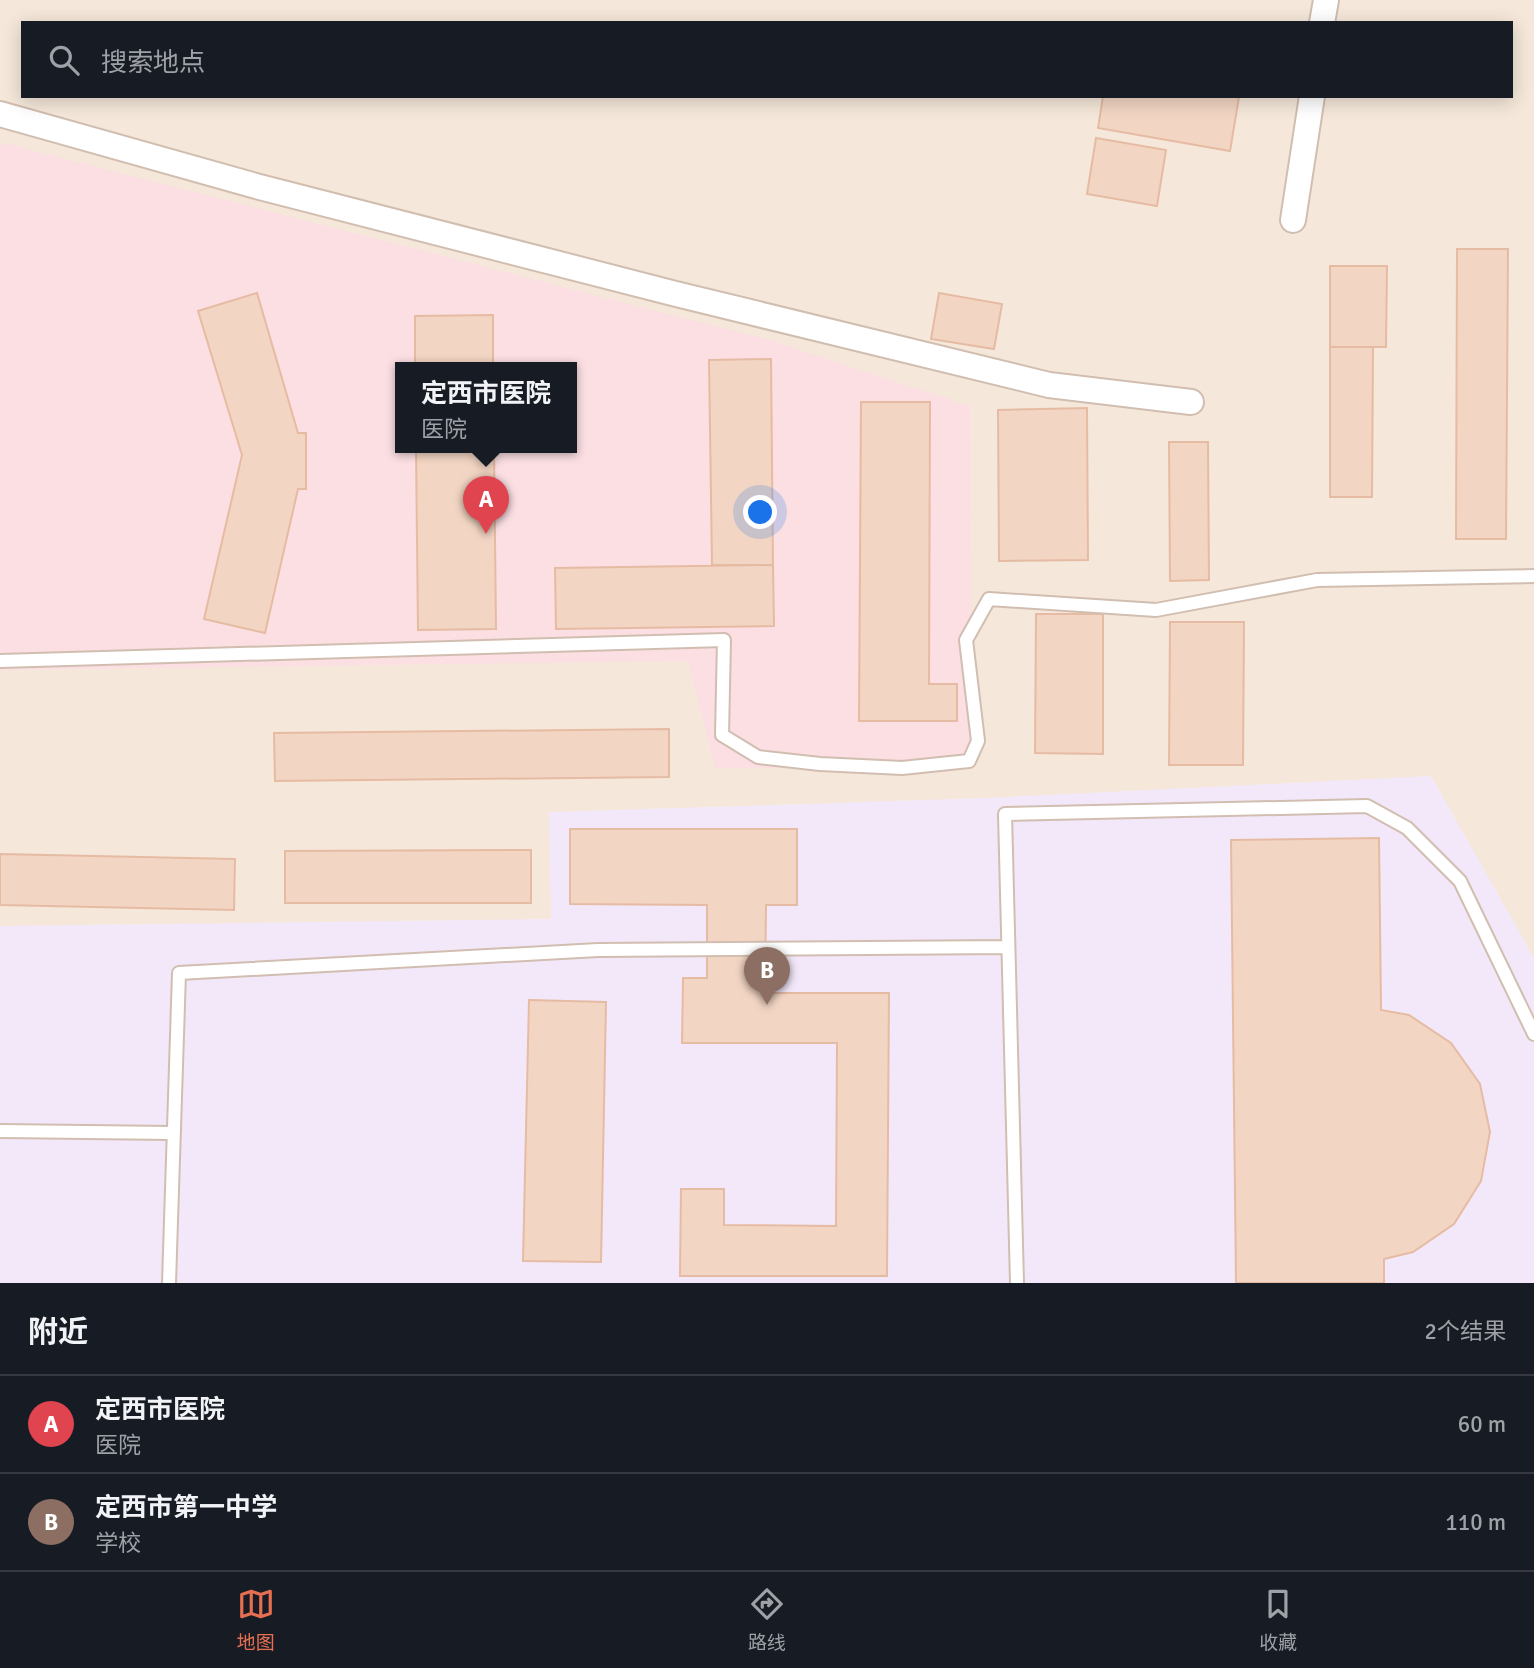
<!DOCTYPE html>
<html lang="zh">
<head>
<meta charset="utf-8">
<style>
	body { margin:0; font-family:Signika,"Noto Sans SC",sans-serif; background:#242831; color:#f1f3f6 }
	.you { position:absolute; left:761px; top:513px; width:24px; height:24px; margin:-18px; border:5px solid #fff; border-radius:50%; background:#1a73e8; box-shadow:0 0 0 10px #1a73e833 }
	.badge { display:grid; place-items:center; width:46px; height:46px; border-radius:50%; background:#e76f51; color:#fff; font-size:23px; font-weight:700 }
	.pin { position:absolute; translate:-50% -58px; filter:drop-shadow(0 2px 4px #0008) }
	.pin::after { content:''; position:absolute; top:37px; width:24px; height:21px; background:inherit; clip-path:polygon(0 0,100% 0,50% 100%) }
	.popup { position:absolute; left:395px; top:362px; width:182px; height:91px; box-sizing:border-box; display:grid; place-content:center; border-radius:0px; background:#171b24; filter:drop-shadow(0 2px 5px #0005); font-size:23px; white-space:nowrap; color:#9ea1a6 }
	.popup b { font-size:26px; color:#f1f3f6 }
	.popup::after { content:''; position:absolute; left:50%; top:100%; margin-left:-14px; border:14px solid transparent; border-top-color:#171b24 }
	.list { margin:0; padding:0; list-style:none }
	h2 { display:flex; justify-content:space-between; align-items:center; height:91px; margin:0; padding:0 28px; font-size:30px }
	h2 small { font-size:23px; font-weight:400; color:#9ea1a6 }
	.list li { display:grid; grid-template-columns:46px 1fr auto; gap:21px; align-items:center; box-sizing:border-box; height:98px; padding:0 28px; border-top:2px solid #363941 }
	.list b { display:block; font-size:26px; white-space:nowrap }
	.list p { margin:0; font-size:23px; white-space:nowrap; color:#9ea1a6 }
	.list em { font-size:23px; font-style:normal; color:#9ea1a6 }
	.icon { flex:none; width:38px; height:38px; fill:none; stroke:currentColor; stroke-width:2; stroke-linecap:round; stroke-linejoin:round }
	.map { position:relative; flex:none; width:1534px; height:1283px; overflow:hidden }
	.search { position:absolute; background:#171b24; box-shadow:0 4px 18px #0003; left:21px; right:21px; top:21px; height:77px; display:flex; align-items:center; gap:18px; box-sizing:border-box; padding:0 24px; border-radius:0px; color:#9ea1a6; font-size:26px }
	.sheet { height:287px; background:#171b24 }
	nav { display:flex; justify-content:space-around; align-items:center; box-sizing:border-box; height:98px; border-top:2px solid #363941; background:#171b24; font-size:19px; color:#9ea1a6 }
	nav a { display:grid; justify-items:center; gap:4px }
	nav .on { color:#e76f51 }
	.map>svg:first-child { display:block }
	.residential { fill:#f5e8da; fill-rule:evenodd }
	.education { fill:#f3e8fa }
	.medical { fill:#fbdfe3; fill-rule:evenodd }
	.building { fill:#f3d5c3; stroke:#e6bba3; stroke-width:2 }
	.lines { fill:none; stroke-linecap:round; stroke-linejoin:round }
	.lane-casing { stroke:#d1beb0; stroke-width:16 }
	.street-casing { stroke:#d1beb0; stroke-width:28 }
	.lane { stroke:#fff; stroke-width:12 }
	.street { stroke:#fff; stroke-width:24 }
</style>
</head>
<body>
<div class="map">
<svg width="1534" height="1283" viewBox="0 0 1534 1283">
	<rect width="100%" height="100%" fill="#fdf6ec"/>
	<path class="residential" d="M0,0H1534V1283H0ZM23,23H1511V96H23ZM400,368H572V448H400Z"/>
	<path class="education" d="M1431,776L1534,958V1283H0V926L551,919L549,812L988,798Z"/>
	<path class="medical" d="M0,142L770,340L970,406L973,769L715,768L688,661L0,670ZM400,368H572V448H400Z"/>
	<path class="building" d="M1103,96L1239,97L1230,151L1098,128Z
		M1096,138L1166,150L1157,206L1087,194Z
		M1457,249H1508L1506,539H1456Z
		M1330,266H1387L1386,347H1330Z
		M257,293L298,433H306V489H298L265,633L204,619L242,455L198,311Z
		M939,293L1002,304L994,349L931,339Z
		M493,315V368H415V316Z
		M1330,347H1373L1372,497H1330Z
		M771,359L773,565H712L709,360Z
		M861,402H930L929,684H957V721H859Z
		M1087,408L1088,560L999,561L998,410Z
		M1169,442H1208L1209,580L1170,581Z
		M416,448H494L496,629L418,630Z
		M773,565L774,626L556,629L555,568Z
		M1036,614H1103V754L1035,753Z
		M1170,622H1244L1243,765H1169Z
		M669,729V777L275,781L274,733Z
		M570,829H797V905H766L765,993H889L887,1276H680L681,1189H724V1225L836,1226L837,1043H682L683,978H707V905L570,904Z
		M1379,838L1381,1010L1409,1015L1451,1043L1480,1084L1490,1132L1481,1181L1454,1224L1413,1252L1384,1259V1283H1236L1231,840Z
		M531,850V903H285V851Z
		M0,854L235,859L234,910L0,905Z
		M529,1000L606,1002L601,1262L523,1261Z"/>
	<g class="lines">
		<g class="lane-casing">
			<path id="lane" d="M0,661L724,640L722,735L758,757L820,764L902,768L969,761L978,741L966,640L989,599L1156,610L1317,580L1534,576
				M0,1131L172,1133
				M169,1283L179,973L598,950L1008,947
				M1017,1283L1005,814L1367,806L1407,828L1460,881L1534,1034"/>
		</g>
		<g class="street-casing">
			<path id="street" d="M1322,23L1326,0
				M0,114L256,186L676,294L1049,385L1191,402
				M1293,220L1312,96"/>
		</g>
		<use href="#lane" class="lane"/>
		<use href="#street" class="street"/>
	</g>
</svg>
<div class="you"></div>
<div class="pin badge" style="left:486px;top:534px;background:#e0444e">A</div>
<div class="popup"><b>定西市医院</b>医院</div>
<div class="pin badge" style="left:767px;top:1005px;background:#8d6e63">B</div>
<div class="search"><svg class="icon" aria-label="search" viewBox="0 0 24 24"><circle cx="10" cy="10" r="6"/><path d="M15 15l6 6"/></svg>搜索地点</div>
</div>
<section class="sheet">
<h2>附近<small>2个结果</small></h2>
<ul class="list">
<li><span class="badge" style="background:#e0444e">A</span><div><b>定西市医院</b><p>医院</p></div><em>60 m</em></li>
<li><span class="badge" style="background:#8d6e63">B</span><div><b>定西市第一中学</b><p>学校</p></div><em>110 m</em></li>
</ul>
</section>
<nav>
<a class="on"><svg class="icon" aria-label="map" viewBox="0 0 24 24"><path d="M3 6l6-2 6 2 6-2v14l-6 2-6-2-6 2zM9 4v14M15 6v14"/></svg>地图</a>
<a><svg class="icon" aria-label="directions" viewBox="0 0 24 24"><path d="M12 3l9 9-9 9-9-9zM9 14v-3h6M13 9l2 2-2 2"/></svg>路线</a>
<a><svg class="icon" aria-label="saved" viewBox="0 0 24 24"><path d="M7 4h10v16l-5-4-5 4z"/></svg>收藏</a>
</nav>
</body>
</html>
